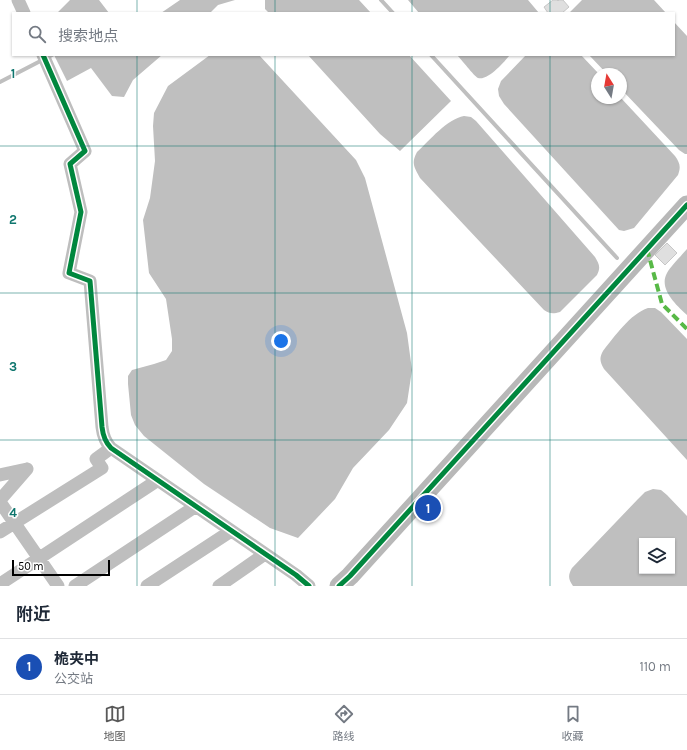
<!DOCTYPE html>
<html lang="zh">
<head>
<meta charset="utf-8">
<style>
	body { margin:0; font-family:Karla,"Noto Sans SC",sans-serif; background:#f2f2f3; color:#1f2937 }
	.controls { position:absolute; right:12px; bottom:12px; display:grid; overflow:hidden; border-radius:0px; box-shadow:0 1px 3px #0004 }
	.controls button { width:36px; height:36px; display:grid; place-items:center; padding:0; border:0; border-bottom:1px solid #e0e1e3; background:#fff; color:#1f2937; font:20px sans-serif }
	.compass { position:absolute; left:591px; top:68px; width:36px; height:36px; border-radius:50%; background:#fff; box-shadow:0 1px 3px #0004; rotate:349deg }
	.scale { position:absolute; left:12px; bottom:10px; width:98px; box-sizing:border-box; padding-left:4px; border:2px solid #000; border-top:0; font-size:11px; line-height:14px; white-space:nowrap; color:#000; -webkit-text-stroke:3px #fff; paint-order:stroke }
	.you { position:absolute; left:281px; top:341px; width:14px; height:14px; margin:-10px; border:3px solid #fff; border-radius:50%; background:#1a73e8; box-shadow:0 0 0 6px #1a73e833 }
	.badge { display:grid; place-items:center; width:26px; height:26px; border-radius:50%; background:#595959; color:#fff; font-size:13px; font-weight:700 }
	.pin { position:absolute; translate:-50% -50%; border:2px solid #fff; box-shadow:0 1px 4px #0006 }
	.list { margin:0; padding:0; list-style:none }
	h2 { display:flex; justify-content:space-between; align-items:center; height:52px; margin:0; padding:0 16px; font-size:17px }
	h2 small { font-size:13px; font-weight:400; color:#747a83 }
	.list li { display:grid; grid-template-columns:26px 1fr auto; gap:12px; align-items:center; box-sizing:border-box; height:56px; padding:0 16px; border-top:1px solid #e0e1e3 }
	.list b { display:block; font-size:15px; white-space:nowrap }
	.list p { margin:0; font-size:13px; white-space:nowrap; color:#747a83 }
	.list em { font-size:13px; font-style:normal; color:#747a83 }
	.icon { flex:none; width:22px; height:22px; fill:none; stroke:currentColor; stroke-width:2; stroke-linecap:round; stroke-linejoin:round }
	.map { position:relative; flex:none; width:687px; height:586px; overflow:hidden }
	.search { position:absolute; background:#fff; box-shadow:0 1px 3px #0004; left:12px; right:12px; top:12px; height:44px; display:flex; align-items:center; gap:10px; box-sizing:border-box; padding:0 14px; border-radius:0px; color:#747a83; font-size:15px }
	.sheet { height:108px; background:#fff }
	nav { display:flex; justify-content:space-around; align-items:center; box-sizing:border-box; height:56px; border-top:1px solid #e0e1e3; background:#fff; font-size:11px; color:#747a83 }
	nav a { display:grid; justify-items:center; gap:2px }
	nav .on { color:#595959 }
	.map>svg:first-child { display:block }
	.water { fill:#bfbfbf; fill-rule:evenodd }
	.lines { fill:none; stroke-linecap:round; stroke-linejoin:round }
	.stream { stroke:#bfbfbf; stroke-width:4 }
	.building { fill:#dfdfdf; stroke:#c7c7c7 }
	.street { stroke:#bebebe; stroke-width:13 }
	.secondary { stroke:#b8b8b8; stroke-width:19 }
	.quiet { stroke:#58b947; stroke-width:4; stroke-dasharray:8 4; stroke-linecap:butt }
	.cycleway-casing { stroke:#fff; stroke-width:8 }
	.cycleway { stroke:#00873e; stroke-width:5 }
	.grid { fill:none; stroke:#0f766e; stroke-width:1; stroke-opacity:0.55 }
	.grid-label { font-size:13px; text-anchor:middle; font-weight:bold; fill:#0f766e; stroke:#fff; stroke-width:3; stroke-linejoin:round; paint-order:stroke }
</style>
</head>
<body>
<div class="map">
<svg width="687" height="586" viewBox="0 0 687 586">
	<rect width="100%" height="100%" fill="#fff"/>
	<path class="water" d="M70,0H99L109,13H57Z
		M180,0H235L218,5L210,13H161Z
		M265,0H359L371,13H269L265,9Z
		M408,0H528L539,13H419Z
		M582,0H654L666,13H569Z
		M674,22L687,36V154H685L679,150L621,89V74H607L589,55H674Z
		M54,55H162L133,80L124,97L112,96L91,68L67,81Z
		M210,55H259L356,160L365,178L407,333L412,370L407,403L389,430L353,468L335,499L298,538L270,528L204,484L144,436L135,425L131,415L128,384V376L132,370L154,364L166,360L172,351V339L166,299L149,273L143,220L150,198L155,161L153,126L154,113L168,86Z
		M308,55H409L451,101L400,151L380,134Z
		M457,55H510C504,62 488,81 478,78C474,76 461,59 457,55Z
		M526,55H581L599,74H597V98H621L675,156C680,163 681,167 678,175L634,228L624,231L619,230L504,104L499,96L498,89L501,81Z
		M464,116L471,117L476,121L595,257C599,264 601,267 597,275L560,312C553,314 550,314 544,310L420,178C414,167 411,163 417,152C430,140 447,119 464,116Z
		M687,249V315C677,306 658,289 667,273C671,266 681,256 687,249Z
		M648,308H655L661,312L687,339V460L604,369C600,362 599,358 603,351C615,336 630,314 648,308Z
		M653,489L661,490L667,495L687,516V586H573C568,579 568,575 572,568L638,499L645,492ZM642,541H672V571H642Z"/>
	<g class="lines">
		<path class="stream" d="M381,0L393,13
			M431,55L617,258
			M0,82L52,55"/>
	</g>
	<path class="building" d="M553,0H557L558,1L559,0H563L569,7L562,13H548L544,7Z
		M667,243L677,253L665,265L655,255Z"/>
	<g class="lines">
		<path class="street" d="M18,0L24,13
			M43,55L85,151L70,164L81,212L69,273L90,281L102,427C103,436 105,442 111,448L296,575L309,586
			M0,475L27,469
			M0,500L27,469
			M0,502L58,586
			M0,532L102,468L96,459L111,448
			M0,584L158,480
			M75,586L196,506
			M147,586L231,531
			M219,586L265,554"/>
		<path class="secondary" d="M339,586L350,576L687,205"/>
		<path class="quiet" d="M647,249L662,304L687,329"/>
		<g class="cycleway-casing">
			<path id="cycleway" d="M43,55L85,151L70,164L81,212L69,273L90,281L102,427C103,436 105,442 111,448L296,575L309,586
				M339,586L350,576L687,205"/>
		</g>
		<use href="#cycleway" class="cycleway"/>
	</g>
	<path class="grid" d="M137,0V13M275,0V13M412,0V13M550,0V13M137,55V586M275,55V586M412,55V586M550,55V586M0,146H687M0,293H687M0,440H687"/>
	<g class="grid-label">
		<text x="13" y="78">1</text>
		<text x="13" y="224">2</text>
		<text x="13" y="371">3</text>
		<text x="13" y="517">4</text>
	</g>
</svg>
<div class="controls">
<button><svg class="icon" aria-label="layers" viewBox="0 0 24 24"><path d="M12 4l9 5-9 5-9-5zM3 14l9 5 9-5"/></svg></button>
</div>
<svg class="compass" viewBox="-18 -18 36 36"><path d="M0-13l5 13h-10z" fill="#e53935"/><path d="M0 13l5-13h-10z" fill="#747a83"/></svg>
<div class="scale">50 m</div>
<div class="you"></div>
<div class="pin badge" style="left:428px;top:508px;background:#1a4fb4">1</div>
<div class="search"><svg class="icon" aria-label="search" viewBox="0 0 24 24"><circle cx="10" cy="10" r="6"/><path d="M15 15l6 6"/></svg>搜索地点</div>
</div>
<section class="sheet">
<h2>附近<small></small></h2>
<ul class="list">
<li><span class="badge" style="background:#1a4fb4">1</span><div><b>桅夹中</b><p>公交站</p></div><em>110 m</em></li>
</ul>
</section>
<nav>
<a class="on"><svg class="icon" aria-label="map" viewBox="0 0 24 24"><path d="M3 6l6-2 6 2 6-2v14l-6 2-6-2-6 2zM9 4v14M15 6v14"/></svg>地图</a>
<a><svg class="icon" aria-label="directions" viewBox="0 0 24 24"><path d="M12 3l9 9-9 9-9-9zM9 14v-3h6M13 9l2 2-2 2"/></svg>路线</a>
<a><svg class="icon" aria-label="saved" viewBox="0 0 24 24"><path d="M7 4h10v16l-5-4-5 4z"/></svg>收藏</a>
</nav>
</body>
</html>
